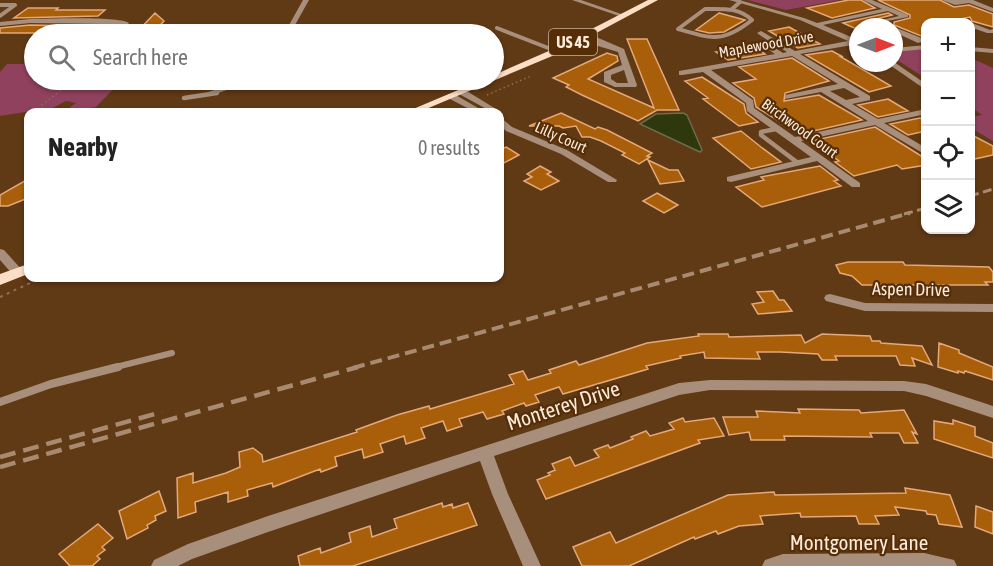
<!DOCTYPE html>
<html lang="en">
<head>
<meta charset="utf-8">
<style>
	body { margin:0; font-family:"Asap Condensed",sans-serif; background:#f2f2f2; color:#222 }
	.controls { position:absolute; right:18px; top:18px; display:grid; overflow:hidden; border-radius:12px; box-shadow:0 2px 4px #0004 }
	.controls button { width:54px; height:54px; display:grid; place-items:center; padding:0; border:0; border-bottom:2px solid #e0e0e0; background:#fff; color:#222; font:30px sans-serif }
	.compass { position:absolute; left:849px; top:18px; width:54px; height:54px; border-radius:50%; background:#fff; box-shadow:0 2px 4px #0004; rotate:90deg }
	.list { margin:0; padding:0; list-style:none }
	h2 { display:flex; justify-content:space-between; align-items:center; height:78px; margin:0; padding:0 24px; font-size:26px }
	h2 small { font-size:20px; font-weight:400; color:#767676 }
	.icon { flex:none; width:33px; height:33px; fill:none; stroke:currentColor; stroke-width:2; stroke-linecap:round; stroke-linejoin:round }
	.map { position:relative; flex:none; width:993px; height:566px; overflow:hidden }
	.search { position:absolute; background:#fff; box-shadow:0 2px 4px #0004; left:24px; top:24px; width:480px; height:66px; display:flex; align-items:center; gap:15px; box-sizing:border-box; padding:0 21px; border-radius:33px; color:#767676; font-size:22px }
	.panel { position:absolute; background:#fff; box-shadow:0 2px 4px #0004; left:24px; top:108px; width:480px; height:174px; border-radius:12px }
	.map>svg:first-child { display:block }
	.green { fill:#8f415d }
	.water { fill:#2f370d; stroke:#6c6d4b; stroke-width:1.5 }
	.building { fill:#a95e09; stroke:#e4a97a; stroke-width:1.5 }
	.lines { fill:none; stroke-linecap:round; stroke-linejoin:round }
	.path-far1 { stroke:#917053; stroke-width:1.5; stroke-dasharray:1.5 3; stroke-linecap:butt }
	.path { stroke:#917053; stroke-width:2; stroke-dasharray:3 4.5; stroke-linecap:butt }
	.service-far3 { stroke:#a88f7b; stroke-width:4 }
	.service-far2 { stroke:#a88f7b; stroke-width:4.5 }
	.service-far1 { stroke:#a88f7b; stroke-width:6 }
	.service { stroke:#a88f7b; stroke-width:8 }
	.minor { fill:#a88f7b; fill-rule:evenodd }
	.primary { fill:#fcddc5; fill-rule:evenodd }
	.rail-far2 { stroke:#a88a70; stroke-width:3; stroke-dasharray:9 4.5; stroke-linecap:butt }
	.rail-far1 { stroke:#a88a70; stroke-width:4; stroke-dasharray:12 6; stroke-linecap:butt }
	.rail { stroke:#a88a70; stroke-width:4.5; stroke-dasharray:16 8; stroke-linecap:butt }
	.labels { text-anchor:middle; dominant-baseline:central; stroke-width:4.5; stroke-linejoin:round; paint-order:stroke }
	.far-street-label { font-size:15px; fill:#fceadb; stroke:#552e08 }
	.shield { fill:#552e08; stroke:#cab29c; stroke-width:1.5 }
	.shield-label { font-size:16px; font-weight:bold; fill:#fceadb }
	.street-label { font-size:18px; fill:#fceadb; stroke:#552e08 }
	.near-street-label { font-size:21px; fill:#fceadb; stroke:#552e08 }
</style>
</head>
<body>
<div class="map">
<svg width="993" height="566" viewBox="0 0 993 566">
	<rect width="100%" height="100%" fill="#603915"/>
	<path class="green" d="M747,0H840L786,10Z
		M925,48V78L894,58V52Z
		M971,58L993,68V141L971,128V117L982,115L971,107Z
		M7,64H34V80H122L96,107L74,111L70,107L76,103L66,101L49,110L44,109L0,116V72Z"/>
	<path class="water" d="M683,113L687,115L702,150L700,152L640,124L656,114Z"/>
	<path class="building" d="M849,0H861L875,8L832,18L807,8Z
		M878,0H940L954,7L969,5L993,14V27L972,21L970,17L944,22H926V38L894,25V22L910,18V15Z
		M28,8H58L56,10H105L98,16L14,18Z
		M155,13L164,21L154,32H137Z
		M719,13L745,20L724,32L709,33L696,30Z
		M888,13L892,15L876,19V25L854,28L843,23Z
		M30,25L87,26L79,33H0V28Z
		M789,27L807,37L820,44L798,48L769,31Z
		M627,39H647L679,110H657L638,121L582,95L566,87L569,85L553,78L607,53L617,56L618,61L588,79L654,108Z
		M753,46L765,54L728,60L716,52Z
		M832,51L843,57H841L891,86L869,92L806,55Z
		M792,58L829,81L785,93L784,101L819,95L862,120L800,134L756,107L754,98L733,83L756,79L739,67Z
		M702,77L744,104L746,113L758,122L739,126L703,99L708,98L685,81Z
		M888,99L908,111L878,117L858,105Z
		M561,113L595,129L598,127L607,130L652,153L647,156L650,157L639,164L622,155L625,153L601,141L590,137H582L576,126L563,128L559,126H529Z
		M920,118L926,121V131L908,135L890,124Z
		M875,127L926,159V165L902,169L897,165L854,176L835,162L839,161L811,141Z
		M741,131L761,147L781,162L751,169L713,138Z
		M970,134L993,146V155L970,160Z
		M506,147L519,155L500,165V150Z
		M648,160L669,170H678L684,181L660,184Z
		M540,166L551,172L547,174L559,181L541,190L524,181L532,177L527,174Z
		M820,166L838,180L834,181L841,186L762,207L736,187L764,180L761,177Z
		M28,179V198L8,206H0V195Z
		M657,193L678,205L664,213L643,201Z
		M848,262H903L905,265L989,267L993,272V282H985L988,285H862L852,276L840,273L836,265Z
		M773,291L779,300H784L792,311L758,314L752,304L764,302L757,292Z
		M698,334H728L729,337L801,335L805,343L822,334L870,336L872,341H880L881,343L922,346L932,365L912,358L915,366L900,365L896,356H835L837,360H822L818,354L780,352H757L760,359L705,358L704,352L680,356L681,358L646,366L648,369L563,394L559,387L535,395L539,402L526,406L524,403L502,411L504,414L487,419L483,412L459,419L462,426L447,431L443,421L421,428L425,438L406,444L404,436L380,444L383,452L364,458L362,449L335,457L337,466L321,472L320,469L273,487L272,483L247,490L248,496L228,502V492L195,502L196,512L178,518L177,478L193,473V483L226,473L240,467L239,452L253,448L262,455L263,462L357,432L356,430L397,415L429,406L430,409L514,384L509,375L523,371L528,380L551,373L549,370L576,361L579,365L647,343L699,336Z
		M939,343L959,350V353L993,367V380L965,371L964,373L958,371V373L938,367Z
		M798,409L859,410L861,413L904,410L917,434L912,432L918,443H904L899,433H870L872,437L784,436L785,440H751L749,432L729,435L723,417H758L756,411L800,413Z
		M683,418L685,422L714,418L724,436L698,440L700,443L546,499L537,480L550,475L548,473L555,470L552,464L570,457L575,466L599,457L594,450L608,445L610,448L633,439L631,437L646,431L650,436L674,429L669,423Z
		M953,420L975,427V436L993,443V458L934,439V421L953,424Z
		M905,488L950,495L962,527L939,524L936,515L927,514L926,511L895,507L899,515L875,516L879,524H859L856,516L801,517L800,513L760,516L763,524L739,526L718,534L716,531L695,539L694,537L629,566H582L573,547L610,532L616,543L728,495L774,492L775,495L906,493Z
		M159,491L166,511L155,516L156,520L147,525L148,528L127,539L119,511Z
		M442,503L443,507L452,504L453,508L468,503L477,525L353,566H300L298,556L320,548L321,553L351,542L349,533L370,526L372,537L397,528L394,519Z
		M976,506L993,512V534L975,527Z
		M98,524L113,538L102,547L105,550L97,556L100,559L92,566H70L59,554Z"/>
	<g class="lines">
		<path class="path-far1" d="M487,95L531,76
			M46,112L41,107L42,105L64,88"/>
		<path class="path" d="M0,297L41,278"/>
		<path class="service-far3" d="M0,5H15L0,16
			M705,9C722,9 739,7 752,20C723,43 712,39 678,29Z
			M732,9L740,2
			M497,28L556,51
			M209,94L249,80"/>
		<path class="service-far2" d="M184,98L217,93
			M776,129L761,132V135L798,163"/>
		<path class="service-far1" d="M112,368L172,353"/>
		<path class="service" d="M0,402L51,384L118,367"/>
		<path class="minor" d="M303,0H309L290,34H284Z
			M572,0H581L627,16L622,17Z
			M729,0H739L804,18L817,23L882,9L863,0H872L908,15V17L877,23V21L899,16L888,11L823,25L858,40V44L800,54L870,96V100L852,104L878,119L926,109V114L884,123L926,148V155L875,125L801,141L860,183V187H852L817,161L731,182L727,181V177L811,157L747,111L746,103L703,72L682,75H679V71L775,54L758,43L767,40L757,33L761,31L795,51L848,41L800,20ZM773,43L787,52L783,53L769,44ZM792,56L838,84L785,95V99L821,92L868,121L795,137L754,108L753,100L711,70ZM844,88L860,97L846,100L830,91Z
			M942,0H973L993,8V12L969,3L955,5Z
			M30,19C49,19 117,16 129,23L119,34H112L121,25L110,24L99,34H91L102,24L30,23L0,26V22Z
			M968,22L972,23L990,30L993,29V33H987L970,27V22Z
			M894,27L924,39L925,41L918,43L894,32Z
			M583,34H589L624,49L637,85L636,87H615L604,82V72L622,65L618,52L578,40V36ZM624,70L628,83H617L611,79V75Z
			M926,45V49L894,52V48Z
			M970,47L993,49V53L970,51Z
			M894,62L926,84V90L887,63Z
			M459,90H465L501,112L500,114L492,112L459,94Z
			M448,94H454L485,112H475L448,98Z
			M500,117L512,127L567,150L617,180L616,182H608L561,154L506,131L500,125Z
			M0,249L4,250L22,270L24,273L22,276H14L0,260Z
			M830,294L865,303L993,304V312L865,311L826,301L824,298L826,295Z
			M710,380L904,381L926,384L993,406V418L926,396L904,391L710,390L679,395L494,456L508,494L541,566H523L492,494L480,461L268,532L192,559L178,566H151L154,560L188,544L268,516L679,383Z
			M924,553L954,560L957,566H762L765,560L783,554Z"/>
		<path class="primary" d="M648,0H658L557,54L419,112H406L482,80H494V75L551,50Z
			M28,264V274L0,285V274Z"/>
		<path class="rail-far2" d="M970,196L993,189
			M904,214L926,208"/>
		<path class="rail-far1" d="M353,368L910,213"/>
		<path class="rail" d="M0,457L162,412
			M0,467L358,367"/>
	</g>
	<g class="labels">
		<g class="far-street-label">
			<text transform="translate(766 44) rotate(-10)">Maplewood Drive</text>
			<text transform="translate(800 128) rotate(36)">Birchwood Court</text>
			<text transform="translate(561 137) rotate(24)">Lilly Court</text>
		</g>
		<rect class="shield" x="549" y="29" width="48" height="26" rx="4.5"/>
		<g class="shield-label">
			<text x="573" y="42">US 45</text>
		</g>
		<g class="street-label">
			<text transform="translate(911 289) rotate(1)">Aspen Drive</text>
		</g>
		<g class="near-street-label">
			<text transform="translate(563 405) rotate(-18)">Monterey Drive</text>
			<text x="859" y="542">Montgomery Lane</text>
		</g>
	</g>
</svg>
<div class="controls">
<button>+</button>
<button>−</button>
<button><svg class="icon" aria-label="locate" viewBox="0 0 24 24"><circle cx="12" cy="12" r="6"/><path d="M12 2v4M12 18v4M2 12h4M18 12h4"/></svg></button>
<button><svg class="icon" aria-label="layers" viewBox="0 0 24 24"><path d="M12 4l9 5-9 5-9-5zM3 14l9 5 9-5"/></svg></button>
</div>
<svg class="compass" viewBox="-18 -18 36 36"><path d="M0-13l5 13h-10z" fill="#e53935"/><path d="M0 13l5-13h-10z" fill="#767676"/></svg>
<div class="search"><svg class="icon" aria-label="search" viewBox="0 0 24 24"><circle cx="10" cy="10" r="6"/><path d="M15 15l6 6"/></svg>Search here</div>
<section class="panel">
<h2>Nearby<small>0 results</small></h2>
<ul class="list">
</ul>
</section>
</div>
</body>
</html>
